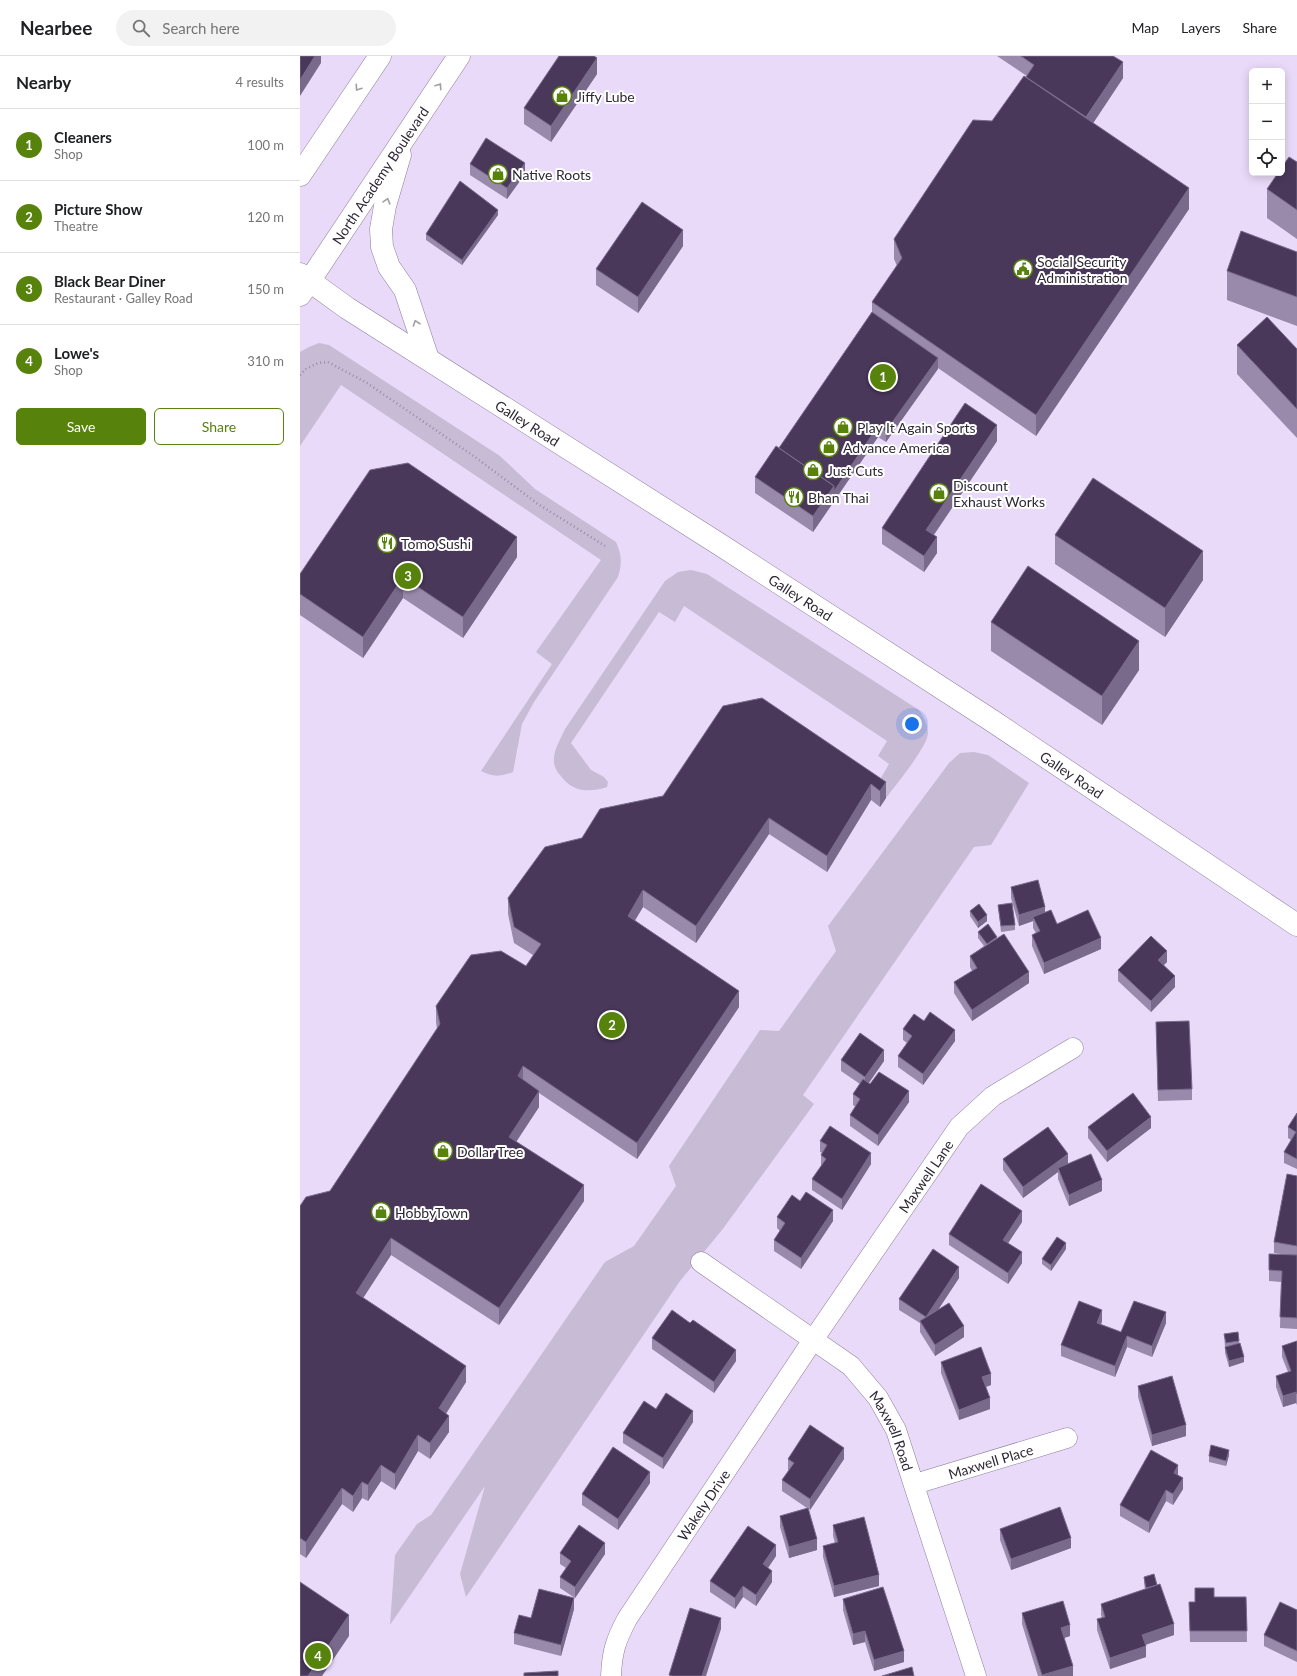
<!DOCTYPE html>
<html lang="en">
<head>
<meta charset="utf-8">
<style>
	body { margin:0; font-family:Lato,sans-serif; background:#f2f2f2; color:#202124 }
	.controls { position:absolute; right:12px; top:12px; display:grid; overflow:hidden; border-radius:6px; box-shadow:0 2px 10px #0003 }
	.controls button { width:36px; height:36px; display:grid; place-items:center; padding:0; border:0; border-bottom:1px solid #e0e0e0; background:#fff; color:#202124; font:20px sans-serif }
	.you { position:absolute; left:612px; top:668px; width:14px; height:14px; margin:-10px; border:3px solid #fff; border-radius:50%; background:#1a73e8; box-shadow:0 0 0 6px #1a73e833 }
	.badge { display:grid; place-items:center; width:26px; height:26px; border-radius:50%; background:#57820b; color:#fff; font-size:13px; font-weight:700 }
	.pin { position:absolute; translate:-50% -50%; border:2px solid #fff; box-shadow:0 1px 4px #0006 }
	.list { margin:0; padding:0; list-style:none }
	h2 { display:flex; justify-content:space-between; align-items:center; height:52px; margin:0; padding:0 16px; font-size:17px }
	h2 small { font-size:13px; font-weight:400; color:#757577 }
	.list li { display:grid; grid-template-columns:26px 1fr auto; gap:12px; align-items:center; box-sizing:border-box; height:72px; padding:0 16px; border-top:1px solid #e0e0e0 }
	.list b { display:block; font-size:15px; white-space:nowrap }
	.list p { margin:0; font-size:13px; white-space:nowrap; color:#757577 }
	.list em { font-size:13px; font-style:normal; color:#757577 }
	.actions { display:flex; gap:8px; padding:12px 16px }
	.actions a { flex:1; padding:9px 0; border:1px solid #57820b; border-radius:6px; text-align:center; font-size:14px; color:#57820b }
	.actions .main { background:#57820b; color:#fff }
	.icon { flex:none; width:22px; height:22px; fill:none; stroke:currentColor; stroke-width:2; stroke-linecap:round; stroke-linejoin:round }
	.map { position:relative; flex:none; width:997px; height:1620px; overflow:hidden }
	header { display:flex; align-items:center; gap:24px; box-sizing:border-box; height:56px; padding:0 20px; background:#fff; border-bottom:1px solid #e0e0e0 }
	header strong { font-size:19px }
	nav { display:flex; gap:22px; margin-inline-start:auto; font-size:14px }
	.search { width:280px; height:36px; background:#f2f2f2; display:flex; align-items:center; gap:10px; box-sizing:border-box; padding:0 14px; border-radius:22px; color:#757577; font-size:15px }
	main { display:flex }
	aside { flex:1; background:#fff }
	.map>svg:first-child { display:block }
	.green { fill:#c8bbd6 }
	.lines { fill:none; stroke-linecap:round; stroke-linejoin:round }
	.minor-casing { stroke:#8c7e9a; stroke-width:21 }
	.secondary-casing { stroke:#8c7e9a; stroke-width:23 }
	.trunk-casing { stroke:#8c7e9a; stroke-width:23 }
	.path { stroke:#998ea5; stroke-width:2.5; stroke-dasharray:1 3; stroke-linecap:butt }
	.minor { stroke:#fff; stroke-width:20 }
	.secondary { stroke:#fff; stroke-width:22 }
	.trunk { stroke:#fff; stroke-width:22 }
	.wall { fill:#9989aa }
	.shaded-wall { fill:#79698a }
	.building { fill:#49385a; stroke:#79698a }
	.oneway { stroke:#a19ea4 }
	.labels { text-anchor:middle; dominant-baseline:central; stroke-width:4; stroke-linejoin:round; paint-order:stroke }
	.poi-label { font-size:14px; fill:#2e2834; stroke:#fff; text-anchor:start }
	.street-label { font-size:14px; fill:#2e2834; stroke:#fff }
</style>
</head>
<body>
<header>
<strong>Nearbee</strong>
<div class="search"><svg class="icon" aria-label="search" viewBox="0 0 24 24"><circle cx="10" cy="10" r="6"/><path d="M15 15l6 6"/></svg>Search here</div>
<nav><a>Map</a><a>Layers</a><a>Share</a></nav>
</header>
<main>
<aside>
<h2>Nearby<small>4 results</small></h2>
<ul class="list">
<li><span class="badge">1</span><div><b>Cleaners</b><p>Shop</p></div><em>100 m</em></li>
<li><span class="badge">2</span><div><b>Picture Show</b><p>Theatre</p></div><em>120 m</em></li>
<li><span class="badge">3</span><div><b>Black Bear Diner</b><p>Restaurant · Galley Road</p></div><em>150 m</em></li>
<li><span class="badge">4</span><div><b>Lowe's</b><p>Shop</p></div><em>310 m</em></li>
</ul>
<div class="actions"><a class="main">Save</a><a>Share</a></div>
</aside>
<div class="map">
<svg width="997" height="1620" viewBox="0 0 997 1620">
	<rect width="100%" height="100%" fill="#e9daf9"/>
	<path class="green" d="M19,287L29,289L200,400L235,433L316,486C322,499 322,508 318,521L234,646L222,668L213,716C200,721 193,721 181,715L252,608L236,596L301,504L41,329L0,390V296L9,291Z
		M391,514L407,518L619,654C624,662 628,668 628,677C628,690 595,730 586,742L574,734L589,708L578,700L587,685L384,550L375,566L359,556L271,687L291,714L304,721L308,726L307,731C288,737 272,736 260,719C257,716 254,710 254,705C253,695 261,682 265,673L365,525L378,516Z
		M674,696L688,699L729,727L691,789L674,791L503,1039L514,1048L422,1174L380,1225L166,1541L160,1518L185,1430L90,1569L95,1499L117,1468L131,1459L305,1206L334,1190L376,1130L369,1110L460,974L479,975L536,895L528,870L649,707L660,697Z"/>
	<g class="lines">
		<g class="minor-casing">
			<g id="minor">
				<path id="s1" d="M401,1206L551,1310L578,1342L596,1374L676,1620"/>
				<path id="s2" d="M615,1428L767,1382"/>
				<path id="s3" d="M311,1620C312,1595 316,1584 327,1563L513,1284L659,1071L693,1040L773,992"/>
			</g>
		</g>
		<g class="secondary-casing">
			<g id="secondary">
				<path id="s4" d="M0,218L47,252L419,488L691,664L997,869"/>
			</g>
		</g>
		<g class="trunk-casing">
			<g id="trunk">
				<path d="M100,99L85,150L81,173L82,191L89,211L105,234L128,303"/>
				<path d="M0,119L80,0"/>
				<path id="s5" d="M0,239L159,0"/>
			</g>
		</g>
		<path class="path" d="M0,319L6,313L18,307L28,306L67,327L175,401L238,448L305,490"/>
		<use href="#minor" class="minor"/>
		<use href="#secondary" class="secondary"/>
		<use href="#trunk" class="trunk"/>
	</g>
	<path class="wall" d="M697,0H813L823,22L793,67L889,153L736,380L638,312L586,386L578,381L513,476L455,437V421L479,392L572,256V246L597,210L594,203V183L692,65L727,20Z
		M297,18L251,86L224,68V52Z
		M997,106V183L967,162V133Z
		M170,108L225,118L207,143L170,119Z
		M198,159L162,209L126,184V178Z
		M383,190L338,257L296,229V213Z
		M997,196V270L927,244V215Z
		M937,289L997,293V382L937,318Z
		M697,385L634,479L637,497L624,516L582,488V472Z
		M755,479L903,524L865,581L755,508Z
		M217,501L163,582L103,542L63,602L0,559V518Z
		M691,566L839,614L802,669L691,595Z
		M586,726V742L580,751L571,744L527,816L469,778L396,887L343,851L335,864L439,951L337,1103L239,1037V1051L216,1085L284,1145L199,1269L91,1199L63,1242L166,1326L146,1358L149,1376L130,1403L118,1395L95,1434L81,1425L68,1445L62,1442L53,1456L42,1448L6,1502L0,1498V1150L30,1135L137,973L136,966V950L226,910L233,899L214,887L208,858V842L282,782L300,753Z
		M711,831L745,856L757,868L801,893L744,918L732,890V879L736,877L733,872V865L719,870L711,842Z
		M698,849L715,869V874L701,876Z
		M670,855L687,865L678,872L670,860Z
		M678,876L697,882L729,927L672,965L654,937V926L672,915L670,911V900L684,890L678,882Z
		M867,906L864,909L875,931L851,956L818,925V914Z
		M856,966L892,1033V1044L858,1045Z
		M603,973L655,985L623,1029L598,1011V1000L607,987L603,984Z
		M541,1004L584,1005L569,1027L609,1046L578,1090L550,1070V1059L556,1051L553,1049V1038L560,1028L541,1015Z
		M997,1057V1113L984,1107V1096L991,1084L988,1082V1071Z
		M788,1071L851,1072L807,1106L788,1082Z
		M520,1085L571,1108L542,1154L512,1134V1123L521,1110V1099L522,1097L520,1096Z
		M703,1103L768,1108L802,1135L769,1150L758,1123V1116L723,1142L703,1114Z
		M997,1120V1273L980,1272L981,1226L969,1225V1214L981,1198L974,1197V1186Z
		M500,1145L533,1165L501,1213L474,1195V1184L480,1175L477,1172V1161Z
		M722,1166L708,1187L722,1207L708,1228L649,1189V1178Z
		M766,1193L751,1215L742,1208V1203Z
		M659,1222L638,1254L664,1281L635,1300L620,1276V1267L599,1254V1243Z
		M802,1265L801,1269L821,1276L866,1267L852,1301L827,1291L815,1321L761,1300V1289Z
		M390,1267L436,1305L414,1337L352,1293V1282Z
		M938,1276L939,1287L944,1306L929,1311L925,1297V1291L924,1278Z
		M997,1285V1349L996,1347L983,1351L976,1331V1320L988,1316L982,1301V1290Z
		M641,1306L691,1329L686,1331L690,1353L659,1364L641,1317Z
		M838,1330L886,1380L852,1390L838,1341Z
		M356,1353L393,1366L363,1413L323,1387V1377Z
		M929,1399L926,1410L909,1406V1400Z
		M488,1403H544L510,1454L509,1453L517,1494L489,1502L480,1471V1460L507,1452L482,1435V1424L489,1414H488Z
		M878,1419L883,1433L873,1449L866,1445L849,1477L820,1460V1449Z
		M350,1427L318,1474L282,1449V1438Z
		M533,1469L579,1530L534,1541L523,1501V1490L535,1487L533,1480Z
		M700,1473L771,1492L711,1514L700,1484Z
		M260,1497L305,1498L275,1542L260,1532V1521L266,1512L260,1508Z
		M476,1500L468,1512L472,1526L456,1550L443,1541L435,1553L410,1536V1525Z
		M844,1521L857,1529L874,1579L845,1589L846,1601L810,1613L797,1574V1563L802,1562L801,1559V1548L845,1533L844,1527Z
		M914,1541H946L947,1586H890L889,1546H895Z
		M543,1543L604,1606L574,1615L565,1586L553,1589L543,1554Z
		M274,1553L261,1600L214,1588V1577L231,1562Z
		M997,1554V1606L964,1590V1579Z
		M722,1557L770,1580L764,1582L773,1620H738L722,1568Z"/>
	<path class="shaded-wall" d="M15,0H21V7L0,40V24Z
		M297,2V18L251,86V70Z
		M823,6V22L784,81V65Z
		M225,107V118L207,143V132Z
		M889,132V153L736,380V359Z
		M198,154V159L162,209V204Z
		M383,174V190L338,257V241Z
		M638,302V313L586,386V375Z
		M697,369V385L626,490V474Z
		M578,370V381L513,476V460L534,430Z
		M217,481V501L163,582V561Z
		M637,481V497L624,516V500Z
		M903,495V524L865,581V552Z
		M103,521V542L63,602V581Z
		M839,585V614L802,669V640Z
		M586,726V742L580,751V735Z
		M571,728V744L527,816V800Z
		M469,762V778L396,887V870Z
		M343,834V851L328,876V860Z
		M745,851V862L733,861V865L719,870V859Z
		M687,859V865L678,872V866Z
		M801,882V893L744,918V907Z
		M867,895V906L858,914V904Z
		M729,916V927L672,965V954Z
		M875,920V931L851,956V945Z
		M439,935V951L337,1103V1087Z
		M655,974V985L623,1029V1018Z
		M584,994V1005L565,1032V1021Z
		M223,1010V1026L218,1020Z
		M239,1035V1051L209,1097V1081Z
		M609,1035V1046L578,1090V1079Z
		M851,1061V1072L807,1106V1095Z
		M571,1097V1108L542,1154V1143Z
		M768,1098V1109L758,1112V1116L723,1142V1131Z
		M802,1124V1135L769,1150V1139Z
		M284,1129V1145L199,1269V1252Z
		M533,1154V1165L501,1213V1202Z
		M722,1155V1166L703,1195V1184Z
		M91,1182V1199L56,1253V1237Z
		M766,1187V1193L751,1215V1209Z
		M722,1196V1207L708,1228V1217Z
		M659,1211V1222L626,1272V1261Z
		M802,1254V1265L797,1278V1267Z
		M866,1256V1267L852,1301V1290Z
		M664,1270V1281L635,1300V1289Z
		M827,1280V1291L815,1321V1310Z
		M436,1294V1305L414,1337V1326Z
		M944,1301V1306L929,1311V1305Z
		M166,1310V1326L139,1368V1352Z
		M691,1318V1329L682,1332V1321Z
		M996,1336V1347L983,1351V1340Z
		M690,1342V1353L659,1364V1354Z
		M393,1355V1366L363,1413V1402Z
		M149,1360V1376L130,1403V1387Z
		M886,1369V1380L852,1390V1379Z
		M118,1379V1395L95,1434V1418Z
		M544,1392V1403L510,1454V1443Z
		M929,1394V1399L926,1410V1405Z
		M81,1409V1425L68,1445V1429Z
		M878,1409V1420L874,1417Z
		M350,1416V1427L318,1474V1463Z
		M883,1422V1433L873,1449V1438Z
		M62,1426V1442L53,1456V1440Z
		M42,1432V1448L6,1502V1486Z
		M866,1434V1445L849,1477V1466Z
		M771,1482V1492L711,1514V1503Z
		M517,1483V1494L489,1502V1491Z
		M305,1487V1498L275,1542V1531Z
		M476,1489V1500L463,1519V1508Z
		M472,1515V1526L456,1550V1539Z
		M579,1519V1530L534,1541V1530Z
		M443,1530V1541L435,1553V1542Z
		M274,1542V1553L261,1600V1589Z
		M49,1559V1580L22,1620H8Z
		M421,1562V1573L406,1620H402Z
		M874,1568V1579L842,1590V1579Z
		M770,1569V1580L761,1583V1572Z
		M565,1575V1586L553,1589V1578Z
		M846,1590V1601L810,1613V1602Z
		M604,1595V1606L574,1615V1604Z
		M773,1610V1620H742V1619Z"/>
	<path class="building" d="M0,0H15L0,24Z
		M259,0H294L297,2L251,70L224,52Z
		M721,0H813L823,6L786,61L726,21L734,9Z
		M724,20L889,132L736,359L572,246L602,202L594,183L673,64L692,65Z
		M186,82L225,107L207,132L170,108Z
		M989,101L997,106V154L967,133L978,117H982V111Z
		M160,125L198,154L162,204L126,178Z
		M342,146L383,174L338,241L296,213Z
		M941,175L997,196V241L927,215Z
		M572,256L638,302L586,375L578,370L534,435V430L479,392Z
		M967,261L997,293V353L937,289Z
		M665,347L697,369L626,474L637,481L624,500L582,472Z
		M476,390L534,430L513,460L455,421Z
		M108,407L217,481L163,561L103,521L63,581L0,538V518L70,414Z
		M793,422L903,495L865,552L755,479Z
		M728,510L839,585L802,640L691,566Z
		M462,642L586,726L580,735L571,728L527,800L469,762L396,870L343,834L328,860L439,935L337,1087L223,1010L218,1020L239,1035L209,1081L284,1129L199,1252L91,1182L56,1237L166,1310L139,1352L149,1360L130,1387L118,1379L95,1418L81,1409L68,1429L62,1426L53,1440L42,1432L6,1486L0,1482V1150L6,1141L30,1135L140,968L136,950L171,899L201,895L226,910L241,888L214,871L208,842L245,791L282,782L300,753L363,740L423,650Z
		M738,824L745,851L719,859L711,831Z
		M712,847L715,869L701,870L698,849Z
		M679,848L687,859L678,866L670,855Z
		M751,854L757,868L788,854L801,882L744,907L732,879L740,875L733,861Z
		M688,868L697,881L687,888L678,876Z
		M704,878L729,916L672,954L654,926L677,912L670,900Z
		M851,880L867,895L858,904L875,920L851,945L818,914Z
		M630,956L655,974L623,1018L598,1000L612,980L603,973L614,958L624,965Z
		M889,965L892,1033L858,1034L856,966Z
		M560,977L584,994L565,1021L541,1004Z
		M579,1016L609,1035L578,1079L550,1059L560,1043L553,1038L563,1023L570,1028Z
		M833,1037L851,1061L807,1095L788,1071Z
		M997,1057V1103L984,1096L996,1076L988,1071Z
		M530,1070L571,1097L542,1143L512,1123L526,1103L521,1099L527,1089L520,1085Z
		M748,1071L768,1098L723,1131L703,1103Z
		M791,1098L802,1124L769,1139L758,1112Z
		M987,1118L997,1120V1190L974,1186Z
		M681,1128L722,1155L703,1184L722,1196L708,1217L649,1178Z
		M506,1136L533,1154L501,1202L474,1184L485,1167L477,1161L492,1139L500,1145Z
		M757,1181L766,1187L751,1209L742,1203Z
		M633,1193L659,1211L626,1261L599,1243Z
		M969,1198L997,1199V1262L980,1261L982,1215L969,1214Z
		M779,1245L802,1254L797,1267L821,1276L834,1245L866,1256L852,1290L827,1280L815,1310L761,1289Z
		M649,1247L664,1270L635,1289L620,1265Z
		M372,1254L390,1267L393,1264L436,1294L414,1326L352,1282Z
		M938,1276L939,1285L926,1287L924,1278Z
		M997,1285V1338L996,1336L983,1340L976,1320L991,1315L982,1290Z
		M940,1287L944,1301L929,1305L925,1291Z
		M681,1291L691,1318L682,1321L690,1342L659,1354L641,1306Z
		M872,1320L886,1369L852,1379L838,1330Z
		M366,1337L393,1355L363,1402L323,1377L344,1345L356,1353Z
		M510,1369L544,1392L510,1443L482,1424L494,1407L488,1403Z
		M911,1389L929,1394L926,1405L909,1400Z
		M313,1391L350,1416L318,1463L282,1438Z
		M851,1394L878,1409L874,1417L883,1422L873,1438L866,1434L849,1466L820,1449Z
		M760,1451L771,1482L711,1503L700,1473Z
		M508,1452L517,1483L489,1491L480,1460Z
		M564,1461L579,1519L534,1530L523,1490L538,1486L533,1469Z
		M279,1469L305,1487L275,1531L260,1521L271,1505L260,1497Z
		M448,1470L476,1489L463,1508L472,1515L456,1539L443,1530L435,1542L410,1525Z
		M854,1518L857,1529L846,1532L844,1521Z
		M0,1526L49,1559L8,1620H0Z
		M860,1528L874,1568L842,1579L846,1590L810,1602L797,1563L805,1561L801,1548Z
		M583,1531L604,1595L574,1604L565,1575L553,1578L543,1543Z
		M895,1532H914V1541H946L947,1575H890L889,1546H895Z
		M239,1533L274,1542L261,1589L214,1577L219,1559L231,1562Z
		M763,1545L770,1569L761,1572L773,1610L742,1619L722,1557Z
		M980,1546L997,1554V1595L964,1579Z
		M390,1552L421,1562L402,1620H372L369,1619Z
		M612,1611L614,1620H582Z
		M258,1615V1620H224V1617Z"/>
	<defs><path id="oneway-chevron" d="M-2-3.5L2.5 0L-2 3.5" fill="none" stroke-width="1.6" stroke-linecap="round" stroke-linejoin="round"/></defs>
	<g class="oneway">
		<use href="#oneway-chevron" transform="translate(139 30) rotate(-56)"/>
		<use href="#oneway-chevron" transform="translate(58 32) rotate(124)"/>
		<use href="#oneway-chevron" transform="translate(87 145) rotate(-74)"/>
		<use href="#oneway-chevron" transform="translate(116 267) rotate(-109)"/>
	</g>
	<defs>
		<g id="shop-ring" transform="scale(1)"><circle r="9.5" fill="#fff" stroke="#57820b" stroke-width="1.5"/><path d="M-5-2.5h2.3a2.7 3.5 0 0 1 5.4 0H5L5.5 6h-11ZM-1.5-2.5h3a1.5 2.3 0 0 0-3 0Z" fill="#57820b"/></g>
		<g id="civic-ring" transform="scale(1)"><circle r="9.5" fill="#fff" stroke="#57820b" stroke-width="1.5"/><path d="M-.6-6.5H3V-4.5H.6V-3L4-1V1h2V6H-6V1h2V-1L-.6-3ZM-1.2 2.5V6h2.4V2.5Z" fill="#57820b"/></g>
		<g id="restaurant-ring" transform="scale(1)"><circle r="9.5" fill="#fff" stroke="#57820b" stroke-width="1.5"/><path d="M-5-6h1v4h1v-4h1v4h1v-4h1v5L-1.5 .5V6h-2V.5L-5-1ZM5-6V6H3V1.5H1.5Q1.5-4 5-6Z" fill="#57820b"/></g>
	</defs>
	<g fill-rule="evenodd">
		<use href="#shop-ring" x="262" y="40"/>
		<use href="#shop-ring" x="198" y="118"/>
		<use href="#civic-ring" x="723" y="213"/>
		<use href="#shop-ring" x="543" y="371"/>
		<use href="#shop-ring" x="529" y="391"/>
		<use href="#shop-ring" x="513" y="414"/>
		<use href="#shop-ring" x="639" y="437"/>
		<use href="#restaurant-ring" x="494" y="441"/>
		<use href="#restaurant-ring" x="87" y="487"/>
		<use href="#shop-ring" x="143" y="1095"/>
		<use href="#shop-ring" x="81" y="1156"/>
	</g>
	<g class="labels">
		<g class="poi-label">
			<text x="276" y="40">Jiffy Lube</text>
			<text x="212" y="118">Native Roots</text>
			<text x="737" y="205">Social Security<tspan x="737" dy="16">Administration</tspan></text>
			<text x="557" y="371">Play It Again Sports</text>
			<text x="543" y="391">Advance America</text>
			<text x="527" y="414">Just Cuts</text>
			<text x="653" y="429">Discount<tspan x="653" dy="16">Exhaust Works</tspan></text>
			<text x="508" y="441">Bhan Thai</text>
			<text x="101" y="487">Tomo Sushi</text>
			<text x="157" y="1095">Dollar Tree</text>
			<text x="95" y="1156">HobbyTown</text>
		</g>
		<g class="street-label">
			<text stroke="none"><textPath href="#s5" startOffset="144">North Academy Boulevard</textPath></text>
			<text stroke="none"><textPath href="#s4" startOffset="272">Galley Road</textPath></text>
			<text stroke="none"><textPath href="#s4" startOffset="596">Galley Road</textPath></text>
			<text stroke="none"><textPath href="#s4" startOffset="920">Galley Road</textPath></text>
			<text stroke="none"><textPath href="#s3" startOffset="594">Maxwell Lane</textPath></text>
			<text stroke="none"><textPath href="#s1" startOffset="260">Maxwell Road</textPath></text>
			<text stroke="none"><textPath href="#s2" startOffset="79">Maxwell Place</textPath></text>
			<text stroke="none"><textPath href="#s3" startOffset="197">Wakely Drive</textPath></text>
		</g>
	</g>
</svg>
<div class="controls">
<button>+</button>
<button>−</button>
<button><svg class="icon" aria-label="locate" viewBox="0 0 24 24"><circle cx="12" cy="12" r="6"/><path d="M12 2v4M12 18v4M2 12h4M18 12h4"/></svg></button>
</div>
<div class="you"></div>
<div class="pin badge" style="left:583px;top:321px">1</div>
<div class="pin badge" style="left:312px;top:969px">2</div>
<div class="pin badge" style="left:108px;top:520px">3</div>
<div class="pin badge" style="left:18px;top:1600px">4</div>
</div>
</main>
</body>
</html>
